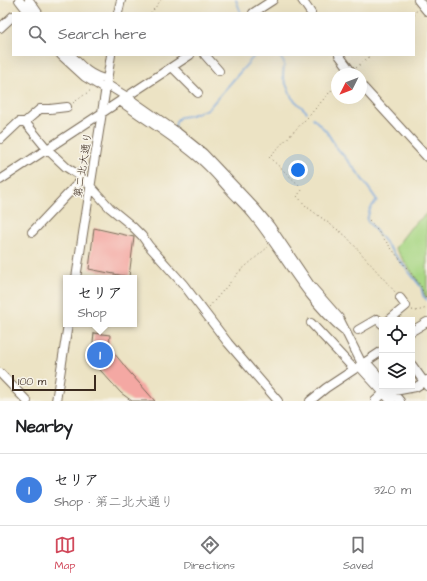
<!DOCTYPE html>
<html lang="en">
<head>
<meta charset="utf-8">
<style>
	body { margin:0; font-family:"Architects Daughter","Klee One",sans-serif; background:#f2f2f2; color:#202124 }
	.controls { position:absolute; right:12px; bottom:12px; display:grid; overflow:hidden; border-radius:0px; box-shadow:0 4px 16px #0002 }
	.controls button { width:36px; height:36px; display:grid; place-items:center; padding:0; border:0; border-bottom:1px solid #e0e0e0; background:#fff; color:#202124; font:20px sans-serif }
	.compass { position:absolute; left:331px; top:68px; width:36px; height:36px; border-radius:50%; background:#fff; box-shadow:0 4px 16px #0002; rotate:228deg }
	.scale { position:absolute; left:12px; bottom:10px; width:84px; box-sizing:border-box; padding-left:4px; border:2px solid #3b2a1e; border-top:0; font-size:11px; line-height:14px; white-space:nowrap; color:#3b2a1e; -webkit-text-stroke:3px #f7f3e8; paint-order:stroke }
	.you { position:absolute; left:298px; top:170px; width:14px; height:14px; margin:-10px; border:3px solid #fff; border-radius:50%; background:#1a73e8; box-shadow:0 0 0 6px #1a73e833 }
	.badge { display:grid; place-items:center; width:26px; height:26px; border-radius:50%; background:#d1495b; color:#fff; font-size:13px; font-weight:700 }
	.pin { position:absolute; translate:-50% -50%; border:2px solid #fff; box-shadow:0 1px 4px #0006 }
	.popup { position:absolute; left:63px; top:275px; width:74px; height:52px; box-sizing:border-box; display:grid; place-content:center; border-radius:0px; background:#fff; filter:drop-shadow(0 1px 3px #0005); font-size:13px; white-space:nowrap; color:#757577 }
	.popup b { font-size:15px; color:#202124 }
	.popup::after { content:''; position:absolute; left:50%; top:100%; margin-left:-8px; border:8px solid transparent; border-top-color:#fff }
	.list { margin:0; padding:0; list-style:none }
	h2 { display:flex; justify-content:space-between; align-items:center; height:52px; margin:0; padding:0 16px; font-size:17px }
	h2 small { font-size:13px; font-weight:400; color:#757577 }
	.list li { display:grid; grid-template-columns:26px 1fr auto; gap:12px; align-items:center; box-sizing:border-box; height:72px; padding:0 16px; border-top:1px solid #e0e0e0 }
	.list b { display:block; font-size:15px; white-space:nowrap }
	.list p { margin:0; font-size:13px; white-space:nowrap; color:#757577 }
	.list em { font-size:13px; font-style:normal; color:#757577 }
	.icon { flex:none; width:22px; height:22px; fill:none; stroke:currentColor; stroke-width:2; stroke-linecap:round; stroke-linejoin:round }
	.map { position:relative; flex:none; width:427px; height:401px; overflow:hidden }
	.search { position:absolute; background:#fff; box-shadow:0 4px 16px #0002; left:12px; right:12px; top:12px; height:44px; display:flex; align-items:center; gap:10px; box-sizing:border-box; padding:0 14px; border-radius:0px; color:#757577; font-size:15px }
	.sheet { height:124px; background:#fff }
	nav { display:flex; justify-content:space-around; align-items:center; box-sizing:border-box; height:56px; border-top:1px solid #e0e0e0; background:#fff; font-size:11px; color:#757577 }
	nav a { display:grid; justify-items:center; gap:2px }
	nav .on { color:#d1495b }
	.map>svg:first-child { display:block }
	.green { fill:#a9d785; stroke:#728052 }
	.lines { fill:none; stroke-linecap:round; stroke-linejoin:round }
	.stream { stroke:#74a5df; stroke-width:1.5 }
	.building { fill:#f4a8a3 }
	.minor-casing { stroke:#796b58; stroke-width:10 }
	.path { stroke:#796b58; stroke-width:1; stroke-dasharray:1 3; stroke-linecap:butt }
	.minor { stroke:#fff; stroke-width:8 }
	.labels { text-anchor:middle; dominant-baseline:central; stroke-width:3; stroke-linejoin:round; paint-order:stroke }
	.street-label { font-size:11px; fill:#3b2a1e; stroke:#f7f3e8 }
</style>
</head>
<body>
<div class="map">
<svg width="427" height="401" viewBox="0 0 427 401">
	<rect width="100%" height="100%" fill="#f7f3e8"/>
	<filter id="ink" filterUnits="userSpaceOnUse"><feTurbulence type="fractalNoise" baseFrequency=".025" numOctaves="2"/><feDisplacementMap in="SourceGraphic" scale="8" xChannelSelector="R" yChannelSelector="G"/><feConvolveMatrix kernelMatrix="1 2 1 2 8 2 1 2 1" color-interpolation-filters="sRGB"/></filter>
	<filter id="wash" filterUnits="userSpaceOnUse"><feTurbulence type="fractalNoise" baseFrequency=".012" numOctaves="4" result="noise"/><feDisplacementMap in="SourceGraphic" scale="16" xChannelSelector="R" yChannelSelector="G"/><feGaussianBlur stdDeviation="0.9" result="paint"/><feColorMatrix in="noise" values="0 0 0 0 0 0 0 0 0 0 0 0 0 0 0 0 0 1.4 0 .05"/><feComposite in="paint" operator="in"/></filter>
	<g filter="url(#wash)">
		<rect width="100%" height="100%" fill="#ece3c4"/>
		<path class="green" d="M427,213V298L425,296L422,287L395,248L411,227Z"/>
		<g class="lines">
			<path class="stream" d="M236,0L241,13
				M279,55L284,63L283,77L292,98L307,112
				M313,118L326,131L337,148L355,169L377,200L370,209L367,220L421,287L423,296L427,300
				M175,128L176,121L180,117L188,116L208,109L255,55"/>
		</g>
		<g id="blocks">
			<path class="building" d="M94,228L134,237L129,277L89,269Z
				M94,333L110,335L109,347L123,364L125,367L155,401H132L121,393L91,360Z"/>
		</g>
	</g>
	<g filter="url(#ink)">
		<use href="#blocks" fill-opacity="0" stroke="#796b58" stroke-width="1"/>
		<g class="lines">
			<g class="minor-casing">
				<path id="minor" d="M19,0L29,13
					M29,0L38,13
					M302,0L311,13
					M418,0L427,11
					M118,13L121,0
					M253,13L273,0
					M0,28L13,16
					M61,55L85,77L105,89
					M71,55C81,66 91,77 107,79
					M205,55L219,71
					M339,55L353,74
					M172,67L198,93
					M106,84L127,97L177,132L203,153L256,209L270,226L310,285L339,318L362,364
					M361,85L427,157
					M120,101C146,120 175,137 199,158C210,167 219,178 229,189C237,198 246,206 254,216C284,253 306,299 344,330
					M25,122L47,149L66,167L83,178L110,208L132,226L142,236L149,246L183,284L228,343L278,401
					M0,138L1,139L19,122H25L40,109H50L67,107
					M0,180L190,55
					M32,232L83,178
					M76,278L111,55
					M389,320L406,306L400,298
					M311,323L354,369
					M358,330L377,319L382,324
					M412,331L427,322
					M366,362L382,380
					M412,365L427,386
					M359,366L391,401
					M0,373L27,401
					M387,386L400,401
					M56,401L68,324
					M310,401L326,388L382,351
					M375,401L384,393L416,387L427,380"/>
			</g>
			<path class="path" d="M151,13L161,0
				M414,15L417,10
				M356,68L371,55
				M337,84L308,117L269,157L301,187L303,189L297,196L307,207L346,236L396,293
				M73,103L91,90
				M369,220L421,286L424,296L427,299
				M209,307L239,272L268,247
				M412,310L417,311L427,308"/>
			<use href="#minor" class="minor"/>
		</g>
	</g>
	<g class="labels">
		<g class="street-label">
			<text transform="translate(83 165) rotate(-81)">第二北大通り</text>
		</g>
	</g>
</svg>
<div class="controls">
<button><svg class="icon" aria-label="locate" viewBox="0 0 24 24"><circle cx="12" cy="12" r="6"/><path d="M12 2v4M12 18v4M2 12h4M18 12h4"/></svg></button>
<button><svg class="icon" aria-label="layers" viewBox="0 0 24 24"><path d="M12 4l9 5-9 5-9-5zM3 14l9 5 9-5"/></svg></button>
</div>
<svg class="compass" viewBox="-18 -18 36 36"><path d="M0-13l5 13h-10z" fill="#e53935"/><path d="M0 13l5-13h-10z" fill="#757577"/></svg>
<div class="scale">100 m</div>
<div class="you"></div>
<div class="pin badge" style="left:100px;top:355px;background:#3f7fe0">1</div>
<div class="popup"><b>セリア</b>Shop</div>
<div class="search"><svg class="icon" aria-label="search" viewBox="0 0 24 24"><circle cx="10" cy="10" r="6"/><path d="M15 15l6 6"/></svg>Search here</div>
</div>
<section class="sheet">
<h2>Nearby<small></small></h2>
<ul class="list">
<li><span class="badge" style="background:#3f7fe0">1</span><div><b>セリア</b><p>Shop · 第二北大通り</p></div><em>320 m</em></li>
</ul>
</section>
<nav>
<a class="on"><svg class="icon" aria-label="map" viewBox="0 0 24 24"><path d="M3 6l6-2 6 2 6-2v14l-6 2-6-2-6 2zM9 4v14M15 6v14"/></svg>Map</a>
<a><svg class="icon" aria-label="directions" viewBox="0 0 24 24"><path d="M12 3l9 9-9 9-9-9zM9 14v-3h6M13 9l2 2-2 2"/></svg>Directions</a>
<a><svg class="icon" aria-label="saved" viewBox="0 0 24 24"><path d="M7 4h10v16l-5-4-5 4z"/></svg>Saved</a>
</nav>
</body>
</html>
